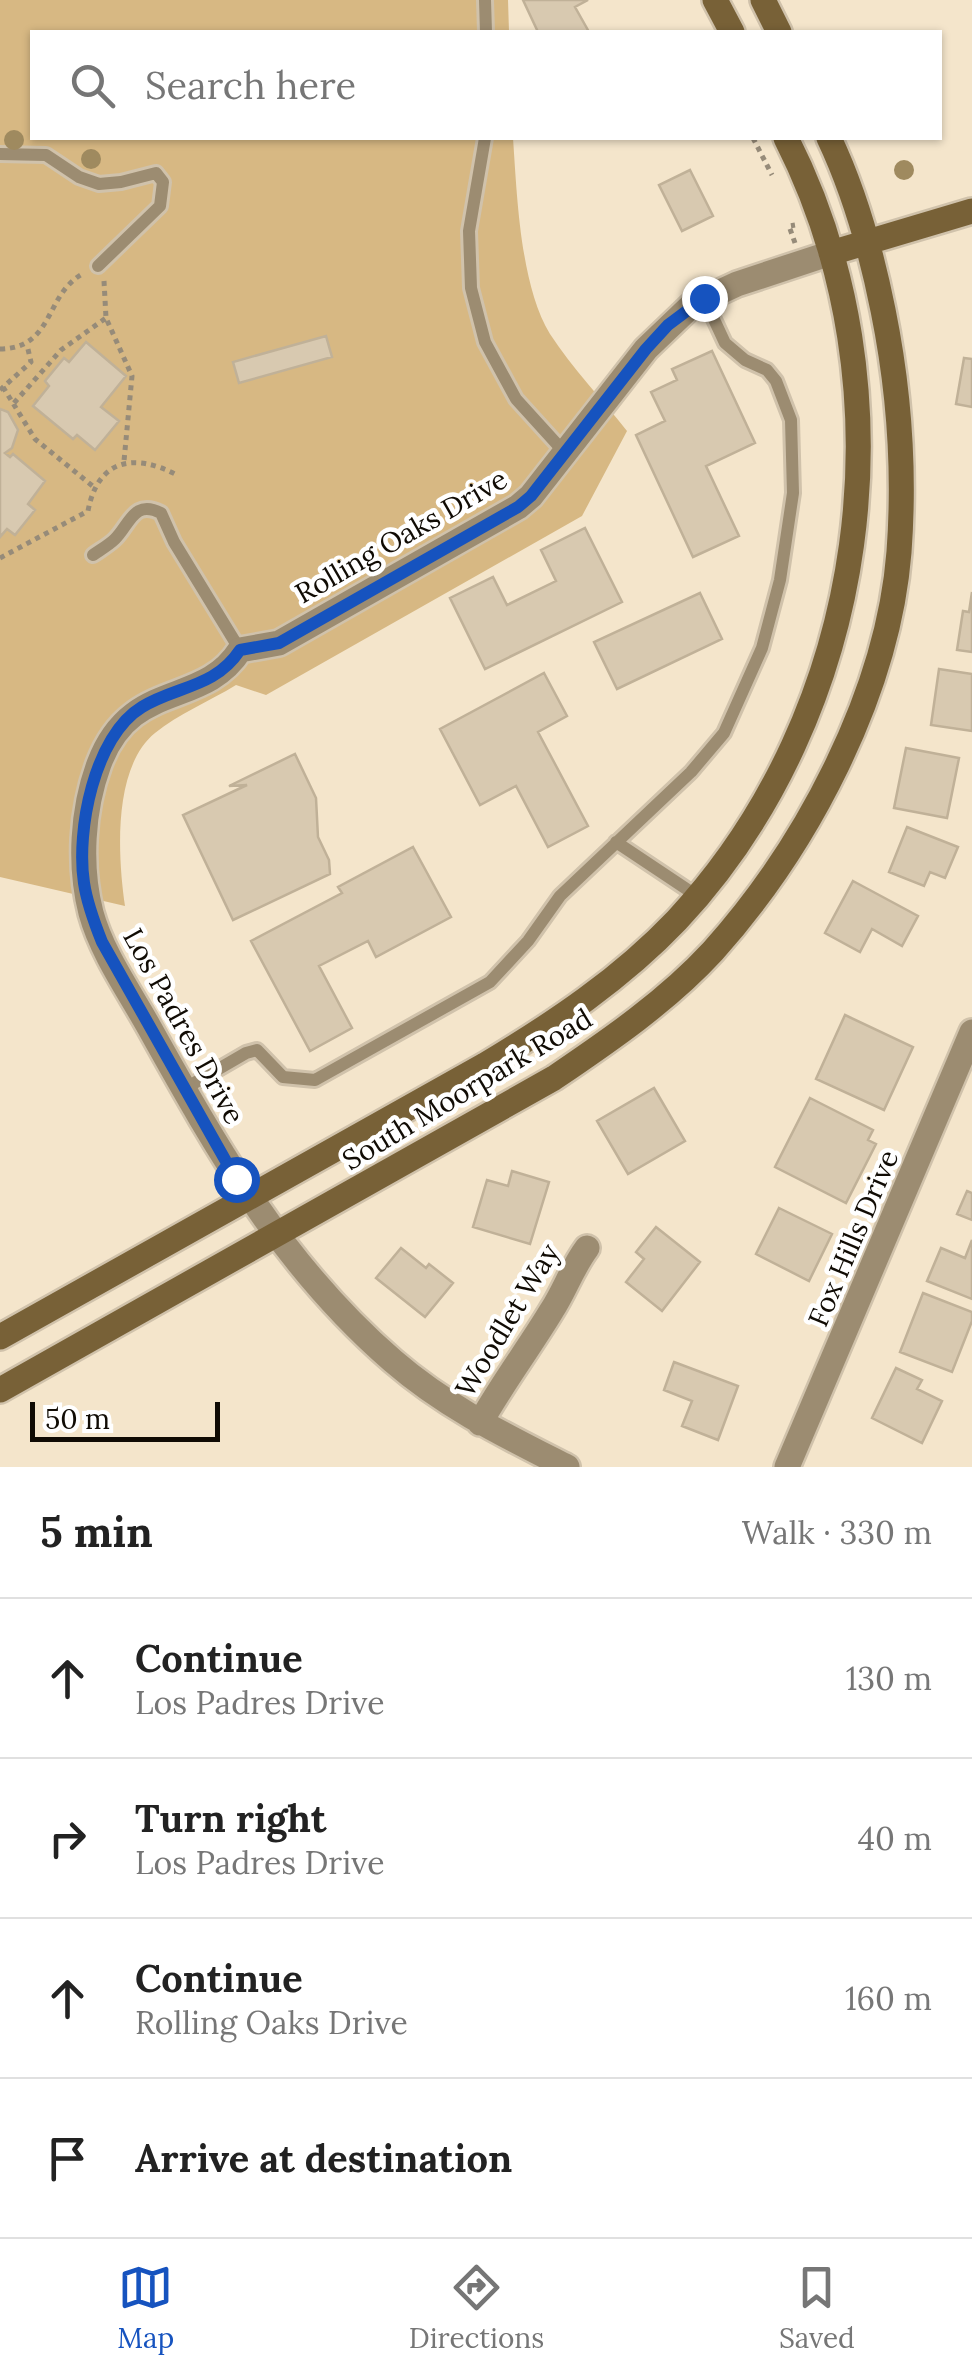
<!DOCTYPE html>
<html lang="en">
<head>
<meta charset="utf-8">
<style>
	body { margin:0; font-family:Lora,serif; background:#f6f6f6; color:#222 }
	.scale { position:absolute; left:30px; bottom:25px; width:190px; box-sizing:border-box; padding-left:10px; border:5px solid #100b04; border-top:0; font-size:28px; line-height:35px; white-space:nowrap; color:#100b04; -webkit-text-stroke:8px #fff; paint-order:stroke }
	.stop { position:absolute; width:30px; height:30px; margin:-22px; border:8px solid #1653bf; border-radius:50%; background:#fff }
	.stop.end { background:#1653bf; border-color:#fff; box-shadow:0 2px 10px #0008 }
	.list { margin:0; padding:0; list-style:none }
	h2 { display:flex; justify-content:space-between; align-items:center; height:130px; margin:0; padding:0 40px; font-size:42px }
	h2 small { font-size:32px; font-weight:400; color:#767676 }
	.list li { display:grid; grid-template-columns:65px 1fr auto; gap:30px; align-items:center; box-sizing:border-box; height:160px; padding:0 40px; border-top:2px solid #e0e0e0 }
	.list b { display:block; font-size:38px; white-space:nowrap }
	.list p { margin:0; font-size:32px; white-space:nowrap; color:#767676 }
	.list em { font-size:32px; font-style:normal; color:#767676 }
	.icon { flex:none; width:55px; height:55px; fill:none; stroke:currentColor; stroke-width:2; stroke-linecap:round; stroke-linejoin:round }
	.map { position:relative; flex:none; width:972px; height:1467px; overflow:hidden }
	.search { position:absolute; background:#fff; box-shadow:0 2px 8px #0004; left:30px; right:30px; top:30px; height:110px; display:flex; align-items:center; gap:25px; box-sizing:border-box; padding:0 35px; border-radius:0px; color:#767676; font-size:38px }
	.sheet { height:770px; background:#fff }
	nav { display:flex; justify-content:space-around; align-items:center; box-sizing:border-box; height:140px; border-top:2px solid #e0e0e0; background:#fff; font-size:28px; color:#767676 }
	nav a { display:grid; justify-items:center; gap:5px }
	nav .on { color:#1653bf }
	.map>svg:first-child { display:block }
	.grass { fill:#d7b883 }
	.building { fill:#d8c9b0; stroke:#c0b198; stroke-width:2.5 }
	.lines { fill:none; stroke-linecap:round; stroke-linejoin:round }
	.lane-casing { stroke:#d0c2ab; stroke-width:18 }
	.street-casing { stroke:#d0c2ab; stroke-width:30 }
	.secondary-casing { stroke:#d0c2ab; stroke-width:30 }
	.path { stroke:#968b79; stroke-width:5; stroke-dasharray:5 5; stroke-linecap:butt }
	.lane { stroke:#9c8c71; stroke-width:12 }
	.street { stroke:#9c8c71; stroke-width:25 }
	.secondary { stroke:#786137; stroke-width:25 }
	.tree { fill:#9f8a5f }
	.route { stroke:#1653bf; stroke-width:12 }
	.labels { text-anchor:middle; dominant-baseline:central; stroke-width:9; stroke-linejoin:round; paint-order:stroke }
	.street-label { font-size:28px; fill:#100b04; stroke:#fff }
</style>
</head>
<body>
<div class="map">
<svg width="972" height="1467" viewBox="0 0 972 1467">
	<rect width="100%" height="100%" fill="#f4e5cb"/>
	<path class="grass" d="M0,0H508L509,32H32V138H513C517,194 520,285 550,334C572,368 602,399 627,431L582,516L266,695L236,685C210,701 178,714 155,733C112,768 118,858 125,906L0,877Z"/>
	<path class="building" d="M523,0H588L575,7L589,32H538Z
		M690,170L713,216L682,231L659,185Z
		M326,336L332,357L239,383L233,362Z
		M86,342L126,376L101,407L119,421L95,450L77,435L73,439L33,406L49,386L45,381L64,358L69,362Z
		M712,351L755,443L706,466L739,536L693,557L636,435L665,421L651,392L677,380L672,369Z
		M964,358L972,359V407L956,404Z
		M0,409L8,412L18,430L12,448L5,453L10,457L13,454L45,481L28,504L35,510L15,535L7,529L0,537Z
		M585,528L622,602L485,669L450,598L493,577L507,605L556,581L541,550Z
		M972,592V652L957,650L963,611L969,612Z
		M700,593L722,639L617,689L594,642Z
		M939,669L972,674V731L931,725Z
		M544,673L567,716L538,732L588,826L548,847L516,786L480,805L440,729Z
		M906,748L959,758L947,818L894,808Z
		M295,754L316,798L318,837L329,860L330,874L233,920L183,815L247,785L229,786Z
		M907,827L958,847L945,878L930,872L924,886L889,872Z
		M413,847L451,917L376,957L368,941L319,966L352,1028L310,1051L251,941L342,893L338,887Z
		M853,881L918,916L902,946L872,929L860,952L825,933Z
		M845,1015L913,1047L884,1110L816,1079Z
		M654,1088L685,1141L628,1174L597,1121Z
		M810,1098L873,1130L868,1140L876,1144L846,1203L775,1167Z
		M512,1171L549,1182L530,1244L473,1227L487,1180L508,1186Z
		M967,1191L972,1193V1220L957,1214Z
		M779,1208L832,1234L809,1281L756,1254Z
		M656,1227L700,1262L662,1311L626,1282L644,1259L636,1252Z
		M972,1240V1299L927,1281L941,1248L965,1258Z
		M401,1248L426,1268L429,1264L453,1283L425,1317L376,1278Z
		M923,1293L972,1312V1321L952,1372L900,1352Z
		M674,1362L738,1386L718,1440L682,1426L692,1401L664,1390Z
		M896,1368L922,1380L917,1389L942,1401L922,1443L872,1418Z"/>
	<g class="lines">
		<g class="lane-casing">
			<path id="lane" d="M485,0L486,32
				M485,138L469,231L471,288L485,342L516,399L565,453
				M0,154L46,155L79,177L99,184L121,182L156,173L163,182L160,206L98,266
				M93,555C100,550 109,545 115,539C130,524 134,499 161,513L174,542L240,650
				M616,842L697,896
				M184,1089L246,1053L257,1050L283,1077L315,1080L490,982L528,941L560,896L691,772L724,733L762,648L780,580L793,493L791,420L776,381L767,370L745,360L725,343L704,298"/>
		</g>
		<g class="street-casing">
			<path id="street" d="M480,1423C502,1384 529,1348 552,1310C565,1290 572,1268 587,1248
				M567,1467C506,1436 446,1407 393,1361C284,1267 218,1151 149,1027C129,991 102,953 91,913C79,866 82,810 99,764C131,678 202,709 240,650L279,643L518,507L531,496L646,349L692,305L737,284L831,253
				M787,1467L972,1032"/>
		</g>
		<g class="secondary-casing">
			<path id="secondary" d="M715,0L732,32
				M763,0L779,32
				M831,253L972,211
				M0,1337L485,1065C555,1023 621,979 677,920C870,713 913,388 786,138
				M0,1390L554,1078C610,1040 667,1001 713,951C807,846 888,693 899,552C905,471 899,389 883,310C871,250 855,193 829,138"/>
		</g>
		<path class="path" d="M753,138L772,175
			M795,243L789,226L795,225
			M104,281L106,318L132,376L124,461
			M0,349C55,348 44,294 84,273
			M3,387L35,439L95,488
			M0,390L31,362L27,345
			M14,403L61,350L106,318
			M0,558L88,511C98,458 135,453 177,475"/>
		<use href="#lane" class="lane"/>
		<use href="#street" class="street"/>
		<use href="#secondary" class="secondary"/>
	</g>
	<g class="tree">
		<circle cx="14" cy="140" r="10"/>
		<circle cx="91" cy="159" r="10"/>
		<circle cx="904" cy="170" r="10"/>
	</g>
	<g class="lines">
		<path class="route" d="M236,1179L102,942C94,922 87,903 84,883C76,831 94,736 142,707C176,686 215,688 240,650L279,643L518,507L531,496L646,349L668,325L704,298"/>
	</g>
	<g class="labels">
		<g class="street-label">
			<text transform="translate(401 536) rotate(-30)">Rolling Oaks Drive</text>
			<text transform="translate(184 1026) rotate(61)">Los Padres Drive</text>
			<text transform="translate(467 1089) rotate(-31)">South Moorpark Road</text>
			<text transform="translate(853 1238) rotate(-67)">Fox Hills Drive</text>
			<text transform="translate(507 1320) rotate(-59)">Woodlet Way</text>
		</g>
	</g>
</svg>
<div class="scale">50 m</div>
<div class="stop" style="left:236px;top:1179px"></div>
<div class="stop end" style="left:704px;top:298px"></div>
<div class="search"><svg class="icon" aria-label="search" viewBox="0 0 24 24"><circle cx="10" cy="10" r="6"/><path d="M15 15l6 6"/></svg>Search here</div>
</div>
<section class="sheet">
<h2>5 min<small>Walk · 330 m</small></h2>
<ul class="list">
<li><svg class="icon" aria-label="ahead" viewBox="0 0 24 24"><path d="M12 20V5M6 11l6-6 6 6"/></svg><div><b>Continue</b><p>Los Padres Drive</p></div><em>130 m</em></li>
<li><svg class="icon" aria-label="right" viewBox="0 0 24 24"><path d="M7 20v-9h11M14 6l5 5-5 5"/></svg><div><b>Turn right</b><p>Los Padres Drive</p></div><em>40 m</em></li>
<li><svg class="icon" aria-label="ahead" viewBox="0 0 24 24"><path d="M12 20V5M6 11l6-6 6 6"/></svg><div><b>Continue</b><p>Rolling Oaks Drive</p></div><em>160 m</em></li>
<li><svg class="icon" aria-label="arrive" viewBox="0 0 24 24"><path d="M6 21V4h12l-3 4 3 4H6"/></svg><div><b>Arrive at destination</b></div></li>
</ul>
</section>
<nav>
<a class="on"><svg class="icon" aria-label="map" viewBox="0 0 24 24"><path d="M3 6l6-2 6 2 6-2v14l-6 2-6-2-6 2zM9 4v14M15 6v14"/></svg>Map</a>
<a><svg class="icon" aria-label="directions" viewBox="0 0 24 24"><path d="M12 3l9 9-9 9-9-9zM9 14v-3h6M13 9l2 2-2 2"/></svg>Directions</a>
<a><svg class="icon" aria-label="saved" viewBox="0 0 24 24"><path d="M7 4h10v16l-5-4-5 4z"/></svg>Saved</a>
</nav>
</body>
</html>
